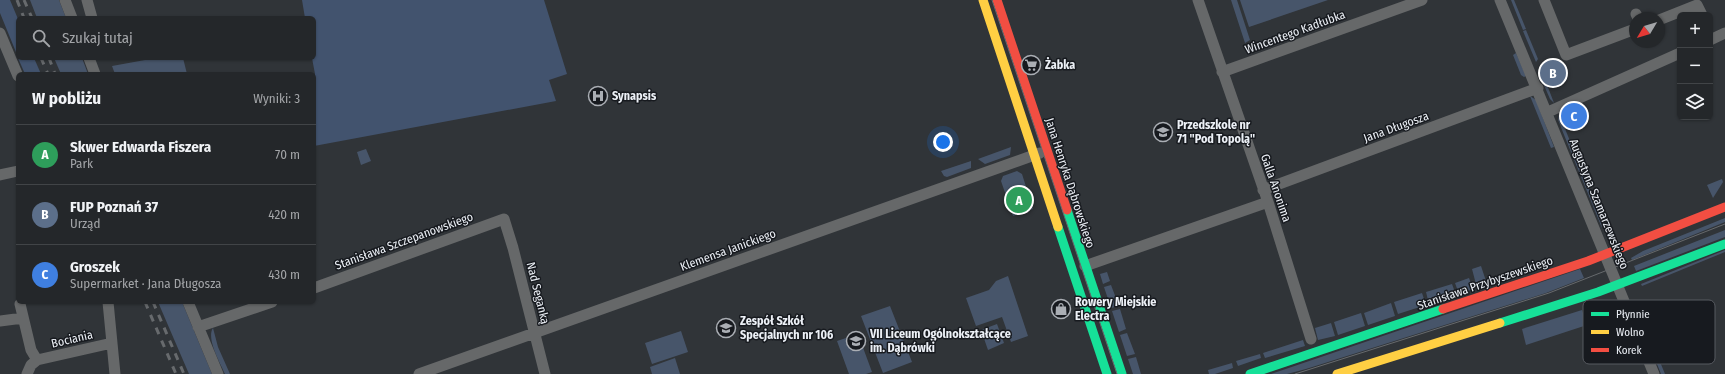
<!DOCTYPE html>
<html lang="pl">
<head>
<meta charset="utf-8">
<style>
	body { margin:0; font-family:"Fira Sans Condensed",sans-serif; background:#2c2f32; color:#f1f3f6 }
	.controls { position:absolute; right:12px; top:12px; display:grid; overflow:hidden; border-radius:6px; box-shadow:0 1px 3px #0004 }
	.controls button { width:36px; height:36px; display:grid; place-items:center; padding:0; border:0; border-bottom:1px solid #414447; background:#24272a; color:#f1f3f6; font:20px sans-serif }
	.compass { position:absolute; left:1629px; top:12px; width:36px; height:36px; border-radius:50%; background:#24272a; box-shadow:0 1px 3px #0004; rotate:232deg }
	.you { position:absolute; left:943px; top:142px; width:14px; height:14px; margin:-10px; border:3px solid #fff; border-radius:50%; background:#1a73e8; box-shadow:0 0 0 6px #1a73e833 }
	.badge { display:grid; place-items:center; width:26px; height:26px; border-radius:50%; background:#aaaeb4; color:#fff; font-size:13px; font-weight:700 }
	.pin { position:absolute; translate:-50% -50%; border:2px solid #fff; box-shadow:0 1px 4px #0006 }
	.list { margin:0; padding:0; list-style:none }
	h2 { display:flex; justify-content:space-between; align-items:center; height:52px; margin:0; padding:0 16px; font-size:17px }
	h2 small { font-size:13px; font-weight:400; color:#a3a5a8 }
	.list li { display:grid; grid-template-columns:26px 1fr auto; gap:12px; align-items:center; box-sizing:border-box; height:60px; padding:0 16px; border-top:1px solid #414447 }
	.list b { display:block; font-size:15px; white-space:nowrap }
	.list p { margin:0; font-size:13px; white-space:nowrap; color:#a3a5a8 }
	.list em { font-size:13px; font-style:normal; color:#a3a5a8 }
	.icon { flex:none; width:22px; height:22px; fill:none; stroke:currentColor; stroke-width:2; stroke-linecap:round; stroke-linejoin:round }
	.map { position:relative; flex:none; width:1725px; height:374px; overflow:hidden }
	.search { position:absolute; background:#24272a; box-shadow:0 1px 3px #0004; left:16px; top:16px; width:300px; height:44px; display:flex; align-items:center; gap:10px; box-sizing:border-box; padding:0 14px; border-radius:6px; color:#a3a5a8; font-size:15px }
	.panel { position:absolute; background:#24272a; box-shadow:0 1px 3px #0004; left:16px; top:72px; width:300px; height:232px; border-radius:6px }
	.map>svg:first-child { display:block }
	.green { fill:#47556a }
	.forest { fill:#42536e }
	.lines { fill:none; stroke-linecap:round; stroke-linejoin:round }
	.street { stroke:#666869; stroke-width:11 }
	.fast { stroke:#16e098; stroke-width:9 }
	.slow { stroke:#ffcf43; stroke-width:9 }
	.jam { stroke:#f24e42; stroke-width:9 }
	.tram { stroke:#676a6d; stroke-width:1 }
	.rail { stroke:#676a6d; stroke-width:3; stroke-dasharray:7 7; stroke-linecap:butt }
	.labels { text-anchor:middle; dominant-baseline:central; stroke-width:3; stroke-linejoin:round; paint-order:stroke }
	.street-label { font-size:12px; fill:#ecf0f6; stroke:#171a1f }
	.poi-label { font-size:12px; font-weight:bold; fill:#ecf0f6; stroke:#171a1f; text-anchor:start }
	.key { fill:#171a1f; stroke:#575a60; stroke-width:1 }
	.key-label { font-size:11px; fill:#ecf0f6 }
</style>
</head>
<body>
<div class="map">
<svg width="1725" height="374" viewBox="0 0 1725 374">
	<rect width="100%" height="100%" fill="#303438"/>
	<path class="green" d="M30,0H59L66,18H37Z
		M1231,0H1237L1250,40L1245,43Z
		M1240,0H1328L1249,27Z
		M1511,0H1514L1526,29L1523,30Z
		M1526,30L1538,59L1536,62L1523,31Z
		M1516,53L1526,76L1524,77L1521,75L1513,55Z
		M54,58H82L88,74H61Z
		M156,58H183L187,74H115L112,66Z
		M1540,76L1544,77L1554,103L1550,99Z
		M1530,96L1536,100L1554,147L1551,148Z
		M1559,114L1601,217L1602,228L1558,120Z
		M1011,147L1010,155L985,164L978,159Z
		M366,149L371,161L361,165L357,152Z
		M971,161V168L947,177L944,176L941,171Z
		M1017,171L1022,174L1033,209L1013,216L1001,181L1003,176Z
		M1722,179L1723,182L1713,198L1707,185Z
		M1725,218V222L1632,260L1631,258L1643,251Z
		M1725,230V237L1636,271L1634,266Z
		M1725,250V252L1642,286L1641,284Z
		M1481,266L1487,284L1477,288L1472,269Z
		M1580,269L1584,278L1546,293L1306,369L1287,374H1271Z
		M1107,272L1110,281L1103,284L1100,274Z
		M1008,276L1028,336L1011,342L1002,317L976,326L966,298L989,290L996,281Z
		M1469,278L1473,289L1459,294L1455,283Z
		M1452,284L1456,295L1429,304L1426,292Z
		M1111,285L1119,306L1111,308L1104,287Z
		M1422,293L1426,305L1398,314L1394,302Z
		M1632,301H1635L1665,374H1661Z
		M158,302H182L212,374H189Z
		M1391,303L1395,316L1368,325L1364,313Z
		M890,306L912,362L883,373L861,316Z
		M1120,309L1126,329L1119,332L1112,311Z
		M1582,310L1587,325L1526,345L1522,329Z
		M1361,313L1365,326L1338,335L1334,322Z
		M1331,323L1335,336L1318,340L1315,328Z
		M997,324L1004,343L988,350L981,330Z
		M213,328L218,347L230,374H225C220,363 206,338 213,328Z
		M681,331L688,352L652,364L645,343Z
		M1127,333L1135,354L1127,356L1120,335Z
		M858,334L872,372L866,374H849L837,341Z
		M1303,340L1305,346L1265,358L1263,353Z
		M1260,354L1261,358L1238,366L1236,361Z
		M1136,357L1141,374H1133L1128,359Z
		M675,358L680,374H652L650,367Z
		M1232,363L1233,368L1215,374H1209L1208,370Z"/>
	<path class="forest" d="M0,0H10L18,19V57L0,13Z
		M302,0H544L567,74L549,80L556,101L314,146L315,74L312,58H314V18H305Z
		M18,58H34L41,74H25Z"/>
	<g class="lines">
		<path class="street" d="M65,0L72,18
			M87,0L92,18
			M1198,0L1268,202L1311,339
			M1500,0L1654,374
			M1544,0L1566,55L1635,29
			M1636,14L1638,18
			M1659,20L1697,5L1702,15
			M0,33L18,76
			M1710,40L1725,33
			M89,58L95,74
			M1222,72L1422,0
			M1548,112L1680,53
			M0,175L18,171
			M1263,190L1538,88
			M1085,266L1268,202
			M314,288L504,219L513,248L545,374
			M108,302L115,374
			M188,302L218,374
			M20,304L31,350L37,360
			M0,321L23,318
			M198,327L272,302
			M27,374L31,365L37,360L112,343
			M419,374L1040,153"/>
		<path class="fast" d="M1067,210L1122,374
			M1058,227L1107,374
			M1500,323L1598,292L1725,244
			M1250,374L1443,309"/>
		<path class="slow" d="M983,0L1058,227
			M1337,374L1500,323"/>
		<path class="jam" d="M997,0L1067,210
			M1443,309L1588,261L1725,207"/>
		<path class="tram" d="M992,0L1117,374
			M1295,374L1549,293L1725,224"/>
		<path class="rail" d="M17,0L24,18
			M24,0L32,18
			M41,58L48,74
			M49,58L55,74
			M145,302L176,374
			M153,302L184,374"/>
	</g>
	<defs>
		<g id="supermarket-ring" transform="scale(1)"><circle r="9.5" fill="#171a1f" stroke="#aaaeb4" stroke-width="1.5"/><path d="M-6-5.5h2.5l.6 2H6L4.5 2H-2.5L-4.4-4H-6ZM-1.5 3.2a1.3 1.3 0 1 0 .1 0ZM3 3.2a1.3 1.3 0 1 0 .1 0Z" fill="#aaaeb4"/></g>
		<g id="hospital-ring" transform="scale(1)"><circle r="9.5" fill="#171a1f" stroke="#aaaeb4" stroke-width="1.5"/><path d="M-5-5h3v3.5h4V-5h3V5h-3V1.5h-4V5h-3Z" fill="#aaaeb4"/></g>
		<g id="school-ring" transform="scale(1)"><circle r="9.5" fill="#171a1f" stroke="#aaaeb4" stroke-width="1.5"/><path d="M0-5L7-2L0 1L-7-2ZM-4 1L0 2.5L4 1V4Q0 6-4 4Z" fill="#aaaeb4"/></g>
		<g id="shop-ring" transform="scale(1)"><circle r="9.5" fill="#171a1f" stroke="#aaaeb4" stroke-width="1.5"/><path d="M-5-2.5h2.3a2.7 3.5 0 0 1 5.4 0H5L5.5 6h-11ZM-1.5-2.5h3a1.5 2.3 0 0 0-3 0Z" fill="#aaaeb4"/></g>
	</defs>
	<g fill-rule="evenodd">
		<use href="#supermarket-ring" x="1031" y="65"/>
		<use href="#hospital-ring" x="598" y="96"/>
		<use href="#school-ring" x="1163" y="132"/>
		<use href="#shop-ring" x="1061" y="309"/>
		<use href="#school-ring" x="726" y="328"/>
		<use href="#school-ring" x="856" y="341"/>
	</g>
	<g class="labels">
		<g class="street-label">
			<text transform="translate(1295 32) rotate(-20)">Wincentego Kadłubka</text>
			<text transform="translate(1396 127) rotate(-20)">Jana Długosza</text>
			<text transform="translate(1070 183) rotate(72)">Jana Henryka Dąbrowskiego</text>
			<text transform="translate(1276 188) rotate(71)">Galla Anonima</text>
			<text transform="translate(1599 204) rotate(68)">Augustyna Szamarzewskiego</text>
			<text transform="translate(404 241) rotate(-20)">Stanisława Szczepanowskiego</text>
			<text transform="translate(728 250) rotate(-20)">Klemensa Janickiego</text>
			<text transform="translate(1485 283) rotate(-19)">Stanisława Przybyszewskiego</text>
			<text transform="translate(538 293) rotate(76)">Nad Seganką</text>
			<text transform="translate(72 339) rotate(-13)">Bociania</text>
		</g>
		<g class="poi-label">
			<text x="1045" y="65">Żabka</text>
			<text x="612" y="96">Synapsis</text>
			<text x="1177" y="125">Przedszkole nr<tspan x="1177" dy="14">71 "Pod Topolą"</tspan></text>
			<text x="1075" y="302">Rowery Miejskie<tspan x="1075" dy="14">Electra</tspan></text>
			<text x="740" y="321">Zespół Szkół<tspan x="740" dy="14">Specjalnych nr 106</tspan></text>
			<text x="870" y="334">VII Liceum Ogólnokształcące<tspan x="870" dy="14">im. Dąbrówki</tspan></text>
		</g>
	</g>
	<rect x="1583" y="300" width="132" height="64" rx="6" class="key"/>
	<rect x="1591" y="312" width="18" height="4" fill="#16e098"/>
	<rect x="1591" y="330" width="18" height="4" fill="#ffcf43"/>
	<rect x="1591" y="348" width="18" height="4" fill="#f24e42"/>
	<g class="key-label">
		<text x="1616" y="318">Płynnie</text>
		<text x="1616" y="336">Wolno</text>
		<text x="1616" y="354">Korek</text>
	</g>
</svg>
<div class="controls">
<button>+</button>
<button>−</button>
<button><svg class="icon" aria-label="layers" viewBox="0 0 24 24"><path d="M12 4l9 5-9 5-9-5zM3 14l9 5 9-5"/></svg></button>
</div>
<svg class="compass" viewBox="-18 -18 36 36"><path d="M0-13l5 13h-10z" fill="#e53935"/><path d="M0 13l5-13h-10z" fill="#a3a5a8"/></svg>
<div class="you"></div>
<div class="pin badge" style="left:1019px;top:200px;background:#2e9e5b">A</div>
<div class="pin badge" style="left:1553px;top:73px;background:#5c6f8a">B</div>
<div class="pin badge" style="left:1574px;top:116px;background:#3f7fe0">C</div>
<div class="search"><svg class="icon" aria-label="search" viewBox="0 0 24 24"><circle cx="10" cy="10" r="6"/><path d="M15 15l6 6"/></svg>Szukaj tutaj</div>
<section class="panel">
<h2>W pobliżu<small>Wyniki: 3</small></h2>
<ul class="list">
<li><span class="badge" style="background:#2e9e5b">A</span><div><b>Skwer Edwarda Fiszera</b><p>Park</p></div><em>70 m</em></li>
<li><span class="badge" style="background:#5c6f8a">B</span><div><b>FUP Poznań 37</b><p>Urząd</p></div><em>420 m</em></li>
<li><span class="badge" style="background:#3f7fe0">C</span><div><b>Groszek</b><p>Supermarket · Jana Długosza</p></div><em>430 m</em></li>
</ul>
</section>
</div>
</body>
</html>
